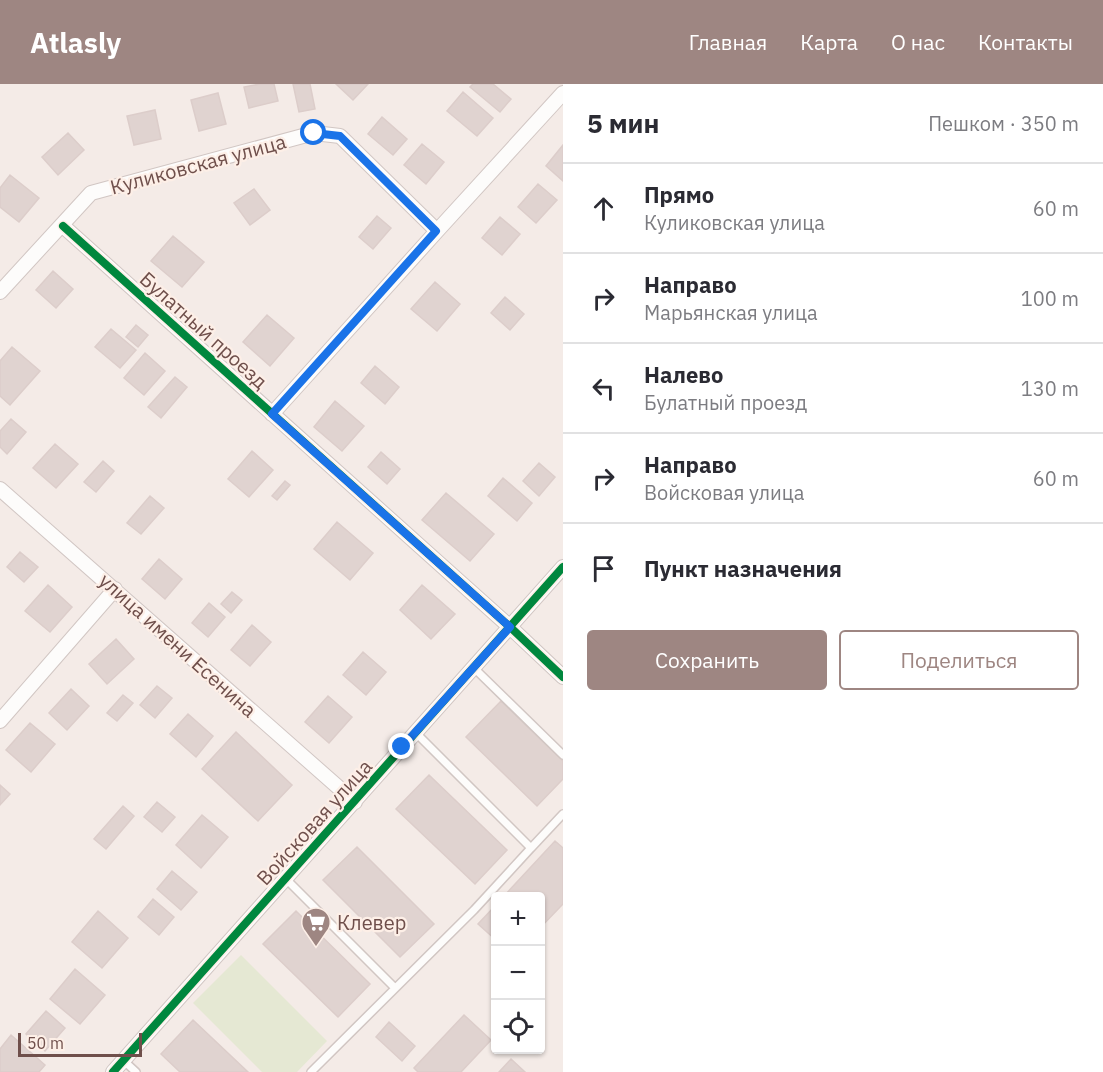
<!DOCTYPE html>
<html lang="ru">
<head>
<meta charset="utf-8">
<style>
	body { margin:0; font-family:"IBM Plex Sans",sans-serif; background:#f2f2f3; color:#2b2b33 }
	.controls { position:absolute; right:18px; bottom:18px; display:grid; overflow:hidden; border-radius:6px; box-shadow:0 2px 4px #0004 }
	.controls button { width:54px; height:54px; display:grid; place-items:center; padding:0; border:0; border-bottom:2px solid #e1e1e2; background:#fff; color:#2b2b33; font:30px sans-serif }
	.scale { position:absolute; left:18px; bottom:15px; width:124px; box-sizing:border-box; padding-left:6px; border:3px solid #6f4f4b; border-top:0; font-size:16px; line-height:21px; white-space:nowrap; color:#6f4f4b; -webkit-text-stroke:4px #fdefe7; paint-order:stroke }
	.stop { position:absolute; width:18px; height:18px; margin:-14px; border:4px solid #1a73e8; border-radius:50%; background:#fff }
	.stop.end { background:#1a73e8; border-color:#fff; box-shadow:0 2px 6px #0008 }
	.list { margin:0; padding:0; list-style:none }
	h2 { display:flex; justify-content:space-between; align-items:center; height:78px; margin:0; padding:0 24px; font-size:26px }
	h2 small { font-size:20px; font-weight:400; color:#7c7c81 }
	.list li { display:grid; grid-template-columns:39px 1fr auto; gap:18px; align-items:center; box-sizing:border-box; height:90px; padding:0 24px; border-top:2px solid #e1e1e2 }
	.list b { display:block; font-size:22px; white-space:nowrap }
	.list p { margin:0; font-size:20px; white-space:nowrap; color:#7c7c81 }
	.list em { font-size:20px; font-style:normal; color:#7c7c81 }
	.actions { display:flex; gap:12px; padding:18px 24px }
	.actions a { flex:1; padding:14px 0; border:2px solid #9e8682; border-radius:6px; text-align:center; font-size:21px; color:#9e8682 }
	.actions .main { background:#9e8682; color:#fff }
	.icon { flex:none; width:33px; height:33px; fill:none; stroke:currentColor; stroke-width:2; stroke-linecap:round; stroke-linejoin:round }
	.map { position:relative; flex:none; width:563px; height:988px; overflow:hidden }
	header { display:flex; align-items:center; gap:36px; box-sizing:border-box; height:84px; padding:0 30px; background:#9e8682; color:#fff }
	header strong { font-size:28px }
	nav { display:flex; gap:33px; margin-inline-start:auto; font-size:21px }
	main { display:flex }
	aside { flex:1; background:#fff }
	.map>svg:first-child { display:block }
	.green { fill:#e5e8d3 }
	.building { fill:#e0d3d0; stroke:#dccdca; stroke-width:1.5 }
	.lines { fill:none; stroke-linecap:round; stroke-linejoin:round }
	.service-casing { stroke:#d1c6c3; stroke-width:10 }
	.minor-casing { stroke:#d1c6c3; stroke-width:16 }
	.service { stroke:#fdfcfb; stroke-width:7 }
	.minor { stroke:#fdfcfb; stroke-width:14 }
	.cycleway-casing { stroke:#fdefe7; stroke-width:11 }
	.cycleway { stroke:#00873e; stroke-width:8 }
	.route { stroke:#1a73e8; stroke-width:8 }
	.labels { text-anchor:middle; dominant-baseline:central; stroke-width:4.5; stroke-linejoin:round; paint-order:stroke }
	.street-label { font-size:20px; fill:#6f4f4b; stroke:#fdefe7 }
	.poi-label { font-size:20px; fill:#6f4f4b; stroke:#fdefe7; text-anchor:start }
</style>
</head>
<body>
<header>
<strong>Atlasly</strong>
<nav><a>Главная</a><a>Карта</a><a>О нас</a><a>Контакты</a></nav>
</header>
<main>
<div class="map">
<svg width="563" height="988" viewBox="0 0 563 988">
	<rect width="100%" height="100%" fill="#f4ebe7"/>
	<path class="green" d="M241,871L327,957L297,988H262L193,919Z"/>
	<path class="building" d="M260,0H274L278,17L249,24L244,3Z
		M293,0H310L315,25L299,28Z
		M336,0H368L353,16Z
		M473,0H493L511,15L500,28L470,3Z
		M463,8L493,34L477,52L447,27Z
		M218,9L226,40L199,47L191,16Z
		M155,26L161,55L134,61L127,32Z
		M382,33L407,55L393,71L368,50Z
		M68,49L84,66L58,91L42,73Z
		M422,60L444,78L426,100L404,81Z
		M563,61V97L546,82Z
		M10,91L39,114L19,138L0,123V104Z
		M538,100L557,116L536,139L518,123Z
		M254,105L270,126L250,141L234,119Z
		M377,132L391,144L373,165L359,153Z
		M500,133L520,150L502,171L482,154Z
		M173,152L204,178L182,203L151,177Z
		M53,187L73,205L56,224L36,206Z
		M435,198L460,220L437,247L411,225Z
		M505,213L524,230L510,246L491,229Z
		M267,231L294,254L270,282L243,258Z
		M136,241L148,251L138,263L126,253Z
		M111,245L136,266L120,284L95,263Z
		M12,263L40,287L10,321L0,312V277Z
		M145,269L165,287L144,311L124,294Z
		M375,282L399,303L385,320L361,299Z
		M175,293L187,303L161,334L148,323Z
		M335,317L364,342L342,367L314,343Z
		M11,335L26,348L7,370L0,363V347Z
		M55,360L78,380L56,404L33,384Z
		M252,367L273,386L249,413L228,395Z
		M381,368L400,385L387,400L368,383Z
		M103,377L114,387L96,408L84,398Z
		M539,379L555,393L539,412L523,397Z
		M503,394L532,419L517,437L488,412Z
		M285,397L290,401L277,416L272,412Z
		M446,409L494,450L470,477L422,436Z
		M150,412L164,424L141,450L127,439Z
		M337,438L373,469L350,496L314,465Z
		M20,468L38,483L24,498L7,483Z
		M159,475L182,495L165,515L142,495Z
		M48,501L72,523L50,548L25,527Z
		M422,501L455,530L431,555L400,526Z
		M232,508L242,516L231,529L221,520Z
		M209,519L225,533L208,553L192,539Z
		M252,541L271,558L250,582L231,566Z
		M116,555L134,575L107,600L89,580Z
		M363,568L386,588L366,611L343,591Z
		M157,602L172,614L155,634L140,621Z
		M71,605L89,622L67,646L49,629Z
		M123,611L133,619L117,637L107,629Z
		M328,612L352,633L329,659L305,638Z
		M501,617L563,677V695L537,722L466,653Z
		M188,630L213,652L196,673L170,650Z
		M30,639L55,660L31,688L6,666Z
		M236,648L292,701L258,737L202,685Z
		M429,691L507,766L475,800L396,725Z
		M0,701L10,710L0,721Z
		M157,718L175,733L162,748L144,733Z
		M123,722L134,732L106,765L94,755Z
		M202,731L228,753L201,784L176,761Z
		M555,757L563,764V820L540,844V812H504Z
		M357,763L434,840L400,873L323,796Z
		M172,787L197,808L181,826L157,805Z
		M153,815L174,833L159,851L138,833Z
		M496,821V856L478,840Z
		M98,827L128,854L102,884L72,858Z
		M296,827L370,900L338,933L263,860Z
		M75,885L105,911L80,940L50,915Z
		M46,927L65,944L45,967L26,950Z
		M464,931L491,956L461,988H418L414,984Z
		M193,936L248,988H180L161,970Z
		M389,938L415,962L402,977L376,953Z
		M11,951L45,981L39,988H0V965Z
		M511,975L525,988H499Z"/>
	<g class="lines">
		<g class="service-casing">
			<path id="service" d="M473,583L563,671
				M415,648L531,764L563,730
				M286,795L395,904
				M123,976L136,988
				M311,988L474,826L531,764"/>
		</g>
		<g class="minor-casing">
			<path id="minor" d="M63,142L510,543L563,593
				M0,208L91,109L314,49L340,52L437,147
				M272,330L437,147L563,9
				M0,405L355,718
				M0,637L115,505
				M113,988L563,483"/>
		</g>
		<use href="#service" class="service"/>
		<use href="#minor" class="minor"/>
		<g class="cycleway-casing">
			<path id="cycleway" d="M63,142L510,543L563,593
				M113,988L563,483"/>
		</g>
		<use href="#cycleway" class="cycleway"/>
	</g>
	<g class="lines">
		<path class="route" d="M314,49L340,52L436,147L272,330L510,543L402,663"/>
	</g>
	<defs>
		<g id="supermarket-pin" transform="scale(1.5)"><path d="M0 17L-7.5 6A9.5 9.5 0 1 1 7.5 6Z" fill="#9e8682" stroke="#fdefe7"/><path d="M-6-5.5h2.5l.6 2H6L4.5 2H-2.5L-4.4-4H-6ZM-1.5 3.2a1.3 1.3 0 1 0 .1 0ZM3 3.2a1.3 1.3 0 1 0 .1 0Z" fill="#fff"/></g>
	</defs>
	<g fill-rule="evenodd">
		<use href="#supermarket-pin" x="316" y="838"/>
	</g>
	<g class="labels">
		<g class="street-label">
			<text transform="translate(198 80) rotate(-15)">Куликовская улица</text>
			<text transform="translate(204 246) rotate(42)">Булатный проезд</text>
			<text transform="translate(178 561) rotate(42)">улица имени Есенина</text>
			<text transform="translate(314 738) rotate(-48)">Войсковая улица</text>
		</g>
		<g class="poi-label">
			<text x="337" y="838">Клевер</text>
		</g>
	</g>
</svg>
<div class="controls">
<button>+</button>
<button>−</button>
<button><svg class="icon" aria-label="locate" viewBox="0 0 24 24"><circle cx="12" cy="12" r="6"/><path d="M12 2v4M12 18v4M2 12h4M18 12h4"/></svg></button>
</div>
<div class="scale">50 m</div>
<div class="stop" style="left:314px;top:49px"></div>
<div class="stop end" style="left:402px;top:663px"></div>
</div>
<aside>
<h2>5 мин<small>Пешком · 350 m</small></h2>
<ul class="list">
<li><svg class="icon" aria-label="ahead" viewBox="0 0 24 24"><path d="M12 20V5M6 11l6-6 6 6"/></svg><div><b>Прямо</b><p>Куликовская улица</p></div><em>60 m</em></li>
<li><svg class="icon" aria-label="right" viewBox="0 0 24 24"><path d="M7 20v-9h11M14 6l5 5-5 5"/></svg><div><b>Направо</b><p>Марьянская улица</p></div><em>100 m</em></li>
<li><svg class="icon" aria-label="left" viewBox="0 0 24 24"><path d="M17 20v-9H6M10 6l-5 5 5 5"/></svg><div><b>Налево</b><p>Булатный проезд</p></div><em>130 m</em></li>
<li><svg class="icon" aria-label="right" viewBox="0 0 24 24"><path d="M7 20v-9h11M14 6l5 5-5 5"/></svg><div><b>Направо</b><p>Войсковая улица</p></div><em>60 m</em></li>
<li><svg class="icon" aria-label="arrive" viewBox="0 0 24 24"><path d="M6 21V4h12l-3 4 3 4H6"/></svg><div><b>Пункт назначения</b></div></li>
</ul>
<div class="actions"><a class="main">Сохранить</a><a>Поделиться</a></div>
</aside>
</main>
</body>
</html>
